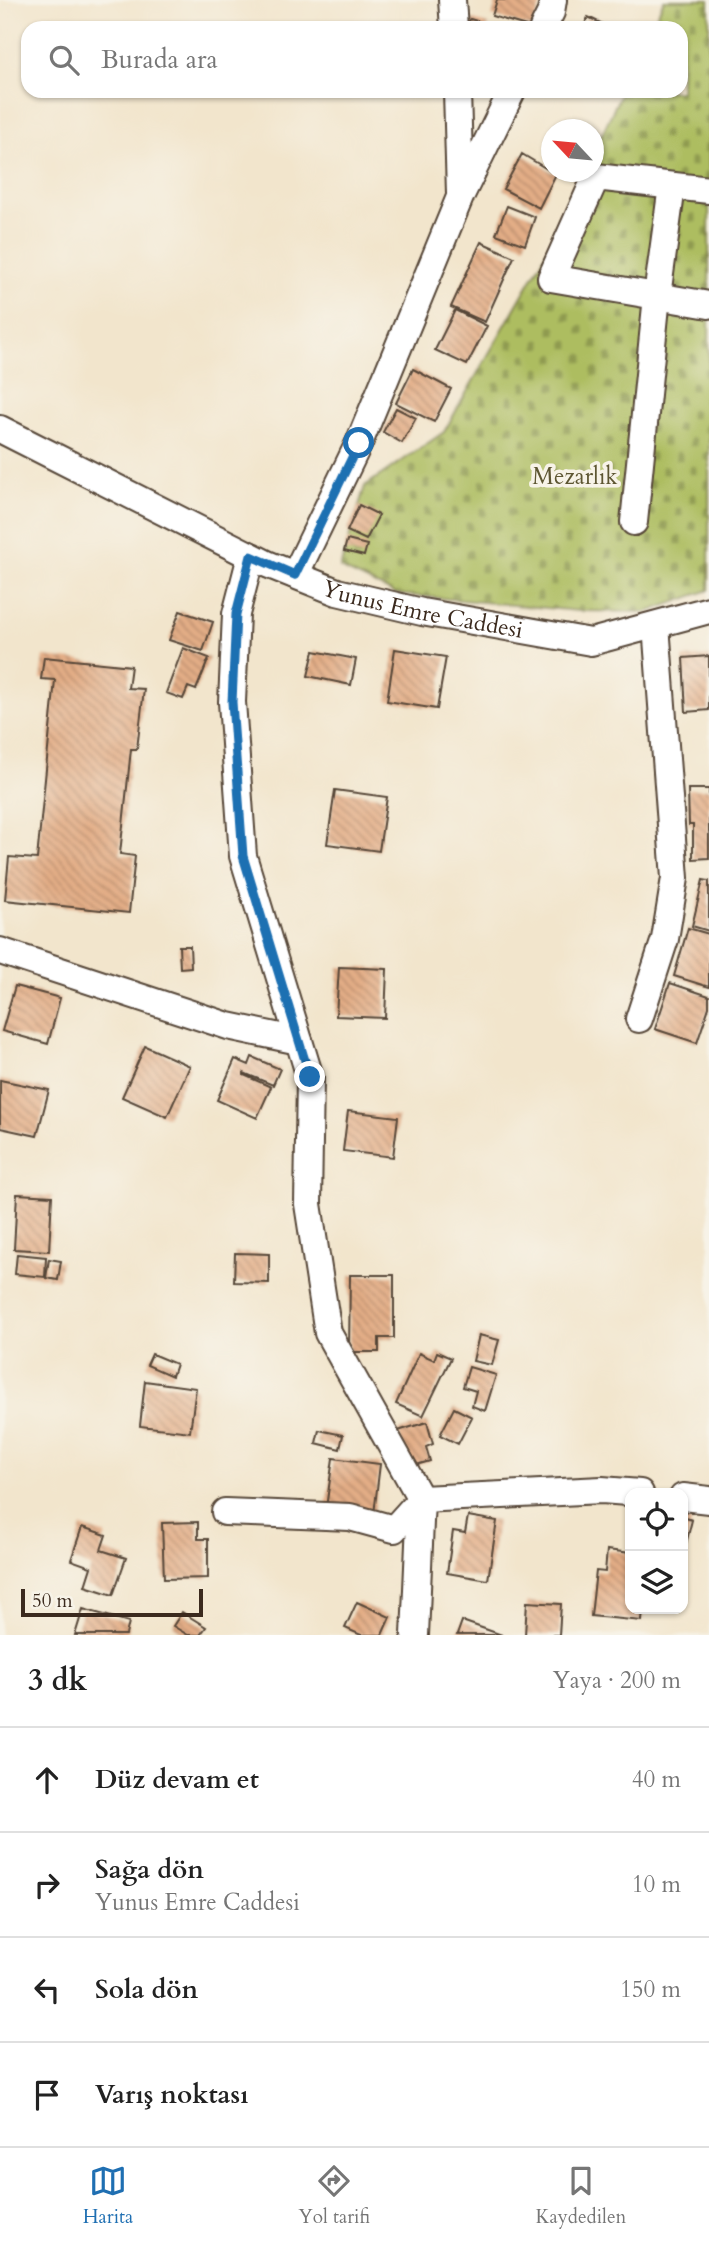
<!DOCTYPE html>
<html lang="tr">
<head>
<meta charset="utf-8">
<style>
	body { margin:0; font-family:Cardo,serif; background:#f2f2f2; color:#222 }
	.controls { position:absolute; right:21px; bottom:21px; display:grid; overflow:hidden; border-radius:14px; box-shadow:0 2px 5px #0004 }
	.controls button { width:63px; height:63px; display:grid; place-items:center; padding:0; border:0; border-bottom:2px solid #e0e0e0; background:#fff; color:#222; font:35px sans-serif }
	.compass { position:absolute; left:541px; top:119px; width:63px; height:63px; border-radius:50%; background:#fff; box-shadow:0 2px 5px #0004; rotate:296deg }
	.scale { position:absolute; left:21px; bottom:18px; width:182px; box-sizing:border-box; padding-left:7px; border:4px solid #3b2a1e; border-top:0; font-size:19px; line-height:24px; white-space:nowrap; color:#3b2a1e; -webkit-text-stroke:5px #f7f3e8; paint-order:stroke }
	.stop { position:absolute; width:21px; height:21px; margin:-16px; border:5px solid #1f6fb2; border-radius:50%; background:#fff }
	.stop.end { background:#1f6fb2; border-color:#fff; box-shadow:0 2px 7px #0008 }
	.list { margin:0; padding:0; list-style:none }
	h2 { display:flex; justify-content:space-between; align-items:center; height:91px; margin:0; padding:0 28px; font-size:30px }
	h2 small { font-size:23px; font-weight:400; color:#767676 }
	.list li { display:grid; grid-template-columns:46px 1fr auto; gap:21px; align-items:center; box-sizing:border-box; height:105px; padding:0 28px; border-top:2px solid #e0e0e0 }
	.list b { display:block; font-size:26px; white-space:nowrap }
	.list p { margin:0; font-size:23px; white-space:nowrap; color:#767676 }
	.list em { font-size:23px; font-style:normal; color:#767676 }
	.icon { flex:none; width:38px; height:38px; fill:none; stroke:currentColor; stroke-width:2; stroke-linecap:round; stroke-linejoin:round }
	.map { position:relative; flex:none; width:709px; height:1635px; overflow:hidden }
	.search { position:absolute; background:#fff; box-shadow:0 2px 5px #0004; left:21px; right:21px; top:21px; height:77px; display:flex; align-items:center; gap:18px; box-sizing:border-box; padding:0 24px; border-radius:21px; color:#767676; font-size:26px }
	.sheet { height:511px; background:#fff }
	nav { display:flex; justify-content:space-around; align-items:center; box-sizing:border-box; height:98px; border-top:2px solid #e0e0e0; background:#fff; font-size:19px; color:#767676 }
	nav a { display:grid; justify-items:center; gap:4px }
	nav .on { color:#1f6fb2 }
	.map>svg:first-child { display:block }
	.cemetery { fill:url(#cemetery-stones); stroke:#74743f; stroke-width:2 }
	.building { fill:url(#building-back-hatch) }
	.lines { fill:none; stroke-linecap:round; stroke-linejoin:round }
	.minor-casing { stroke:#564638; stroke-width:30 }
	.minor { stroke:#fff; stroke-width:26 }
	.route { stroke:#1f6fb2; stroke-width:9 }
	.labels { text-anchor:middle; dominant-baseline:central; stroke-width:7; stroke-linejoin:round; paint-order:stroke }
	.park-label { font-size:23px; fill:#5d5632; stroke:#f7f3e8 }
	.street-label { font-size:23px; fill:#3b2a1e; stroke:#f7f3e8 }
</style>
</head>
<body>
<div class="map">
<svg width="709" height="1635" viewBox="0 0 709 1635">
	<defs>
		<pattern id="cemetery-stones" width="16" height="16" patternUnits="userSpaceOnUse" patternTransform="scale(1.75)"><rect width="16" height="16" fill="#adbd60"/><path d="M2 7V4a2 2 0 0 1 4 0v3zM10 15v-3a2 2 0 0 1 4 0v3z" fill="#8e9a4f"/></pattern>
		<pattern id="building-back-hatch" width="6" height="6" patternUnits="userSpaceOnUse" patternTransform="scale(1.75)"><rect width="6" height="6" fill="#e3ad86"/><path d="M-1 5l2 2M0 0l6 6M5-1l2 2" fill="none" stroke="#b98d6d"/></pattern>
	</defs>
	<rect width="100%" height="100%" fill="#f7f3e8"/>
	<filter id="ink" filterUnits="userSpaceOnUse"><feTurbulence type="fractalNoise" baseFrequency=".0143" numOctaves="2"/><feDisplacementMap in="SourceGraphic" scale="14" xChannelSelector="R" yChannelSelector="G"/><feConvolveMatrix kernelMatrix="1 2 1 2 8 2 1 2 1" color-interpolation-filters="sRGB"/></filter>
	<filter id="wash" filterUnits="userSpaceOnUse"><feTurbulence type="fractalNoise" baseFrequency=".00686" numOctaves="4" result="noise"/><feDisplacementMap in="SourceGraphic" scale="28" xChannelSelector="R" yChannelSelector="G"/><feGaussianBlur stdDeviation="1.57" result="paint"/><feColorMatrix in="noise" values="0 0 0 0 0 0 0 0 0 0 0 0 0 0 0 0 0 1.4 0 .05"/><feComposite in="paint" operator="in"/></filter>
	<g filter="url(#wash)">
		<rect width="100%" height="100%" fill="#f2e5cc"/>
		<path class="cemetery" d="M664,0H709V590L647,612L579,611L396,594L340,568L365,486L444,432L543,259L584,172H594V151L622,91H681V28H651Z"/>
		<g id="blocks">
			<path class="building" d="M497,0H542L533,28L492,16Z
				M588,17L611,28H583Z
				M470,19L488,24L487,28H467Z
				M522,154L552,172H557L539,208L503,189Z
				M507,206L535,217L525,245L496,234Z
				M481,242L514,257L485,322L451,307Z
				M455,310L487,326L467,365L435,350Z
				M413,369L451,389L434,422L396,403Z
				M396,408L416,418L402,443L383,432Z
				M359,505L379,515L366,540L347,531Z
				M347,540L367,545L364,556L344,551Z
				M180,611L213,622L203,651L169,640Z
				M183,648L209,658L196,690L188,687L183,699L166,693Z
				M395,649L446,657L437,709L387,701Z
				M314,651L356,659L351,685L308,676Z
				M709,656V710L686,712L683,658Z
				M44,657L131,666L128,688L144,689L137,749H131L120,854L135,856L129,913L5,900L9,857L37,859L55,680L41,679Z
				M688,789H709V858L693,859V825H689Z
				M335,790L387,797L379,851L327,844Z
				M703,880L709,881V931L692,926Z
				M688,928L709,934V987L674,976Z
				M179,946H190L191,967L180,968Z
				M339,967L387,969L385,1018L336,1016Z
				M670,983L709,996V1007L697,1043L655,1029Z
				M15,986L60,998L48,1044L2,1031Z
				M145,1046L190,1066L167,1117L122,1097Z
				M252,1057L280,1069L273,1085L244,1073V1075L271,1087L257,1118L217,1100L235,1059L249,1065Z
				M0,1080L49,1090L37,1136L0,1128Z
				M348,1111L398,1117L393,1157L343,1151Z
				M17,1194L52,1196L49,1251L14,1249Z
				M235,1253L269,1254V1283L234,1282Z
				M17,1254L46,1257L45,1277L15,1274Z
				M49,1259L61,1261L58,1280L46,1278Z
				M350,1275H394V1338H379V1352H349Z
				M479,1335L499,1340L492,1365L473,1361Z
				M437,1352L451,1358L423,1416L396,1404L419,1353L434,1360Z
				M152,1354L176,1364L172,1376L147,1365Z
				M469,1367L496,1375L485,1411L472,1406L476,1391L463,1387Z
				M145,1381L196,1388L190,1432L140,1426Z
				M454,1408L472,1417L458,1444L440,1435Z
				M427,1422L433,1444L426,1447L430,1461L409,1467L398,1431Z
				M319,1430L343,1435L340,1449L316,1443Z
				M333,1458L380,1464L374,1514L326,1508Z
				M468,1516L497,1521L488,1580L447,1573L453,1531L465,1533Z
				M683,1517L692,1520L684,1552H683Z
				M198,1522V1539H208V1578L164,1579L162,1523Z
				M82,1527L106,1535L101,1550L126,1558L113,1595L85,1586L91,1567L71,1560Z
				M607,1550L630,1553V1609H643L642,1621L591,1616L596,1571L605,1572Z
				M357,1602L390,1617L382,1635H361L345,1628Z
				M527,1602L561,1604L559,1635H525Z
				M83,1609L129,1622L126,1635H75Z
				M182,1612L206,1627L200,1635H188L173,1626Z
				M462,1621L502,1635H457Z"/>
		</g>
	</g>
	<g filter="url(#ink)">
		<use href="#blocks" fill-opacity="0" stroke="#564638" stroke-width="2"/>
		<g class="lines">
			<g class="minor-casing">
				<g id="minor">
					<path d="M452,0L454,28"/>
					<path d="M543,28L551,12L553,0"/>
					<path d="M457,91L460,194"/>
					<path d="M709,190L596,177L551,278L709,305"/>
					<path id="s1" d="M0,429L267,564L337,592L422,612L591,642L709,610"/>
					<path d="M634,522L657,296L672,186"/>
					<path d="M251,556L236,614L232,702L243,856L310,1077L308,1204L328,1333L421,1499L415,1635"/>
					<path d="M295,575L359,443L460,197L512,91"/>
					<path d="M0,951L228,1026L299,1041"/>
					<path d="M639,1019L665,939L675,878L656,625"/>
					<path d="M683,1497L709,1500"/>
					<path d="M225,1512L350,1517L394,1529L421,1499L602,1490L640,1493"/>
				</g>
			</g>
			<use href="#minor" class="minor"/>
		</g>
	</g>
	<g class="lines" filter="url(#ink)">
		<path class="route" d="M310,1077L243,856L232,702L236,614L251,556L295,575L359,443"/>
	</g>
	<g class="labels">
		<g class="park-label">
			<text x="575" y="476">Mezarlık</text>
		</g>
		<g class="street-label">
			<text stroke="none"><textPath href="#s1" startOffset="462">Yunus Emre Caddesi</textPath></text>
		</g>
	</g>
</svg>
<div class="controls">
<button><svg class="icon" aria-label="locate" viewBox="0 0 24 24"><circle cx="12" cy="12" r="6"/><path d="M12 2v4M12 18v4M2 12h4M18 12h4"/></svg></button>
<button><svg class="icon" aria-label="layers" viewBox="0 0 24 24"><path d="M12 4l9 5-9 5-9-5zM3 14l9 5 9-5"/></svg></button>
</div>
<svg class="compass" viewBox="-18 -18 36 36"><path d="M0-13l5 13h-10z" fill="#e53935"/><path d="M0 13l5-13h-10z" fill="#767676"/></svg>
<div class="scale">50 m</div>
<div class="stop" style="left:359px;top:443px"></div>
<div class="stop end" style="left:310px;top:1077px"></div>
<div class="search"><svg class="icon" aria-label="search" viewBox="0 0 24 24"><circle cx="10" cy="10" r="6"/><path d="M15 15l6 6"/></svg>Burada ara</div>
</div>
<section class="sheet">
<h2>3 dk<small>Yaya · 200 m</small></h2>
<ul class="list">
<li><svg class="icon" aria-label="ahead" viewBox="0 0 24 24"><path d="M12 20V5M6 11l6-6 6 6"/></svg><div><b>Düz devam et</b></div><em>40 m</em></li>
<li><svg class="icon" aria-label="right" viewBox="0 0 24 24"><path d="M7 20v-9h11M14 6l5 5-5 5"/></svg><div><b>Sağa dön</b><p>Yunus Emre Caddesi</p></div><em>10 m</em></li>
<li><svg class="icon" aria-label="left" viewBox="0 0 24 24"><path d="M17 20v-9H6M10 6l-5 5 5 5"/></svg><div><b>Sola dön</b></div><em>150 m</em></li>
<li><svg class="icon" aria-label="arrive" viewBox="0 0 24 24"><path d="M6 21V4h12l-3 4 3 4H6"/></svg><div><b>Varış noktası</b></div></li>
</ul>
</section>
<nav>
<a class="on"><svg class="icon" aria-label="map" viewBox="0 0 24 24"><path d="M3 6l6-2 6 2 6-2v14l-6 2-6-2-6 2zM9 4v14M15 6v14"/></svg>Harita</a>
<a><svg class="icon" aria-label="directions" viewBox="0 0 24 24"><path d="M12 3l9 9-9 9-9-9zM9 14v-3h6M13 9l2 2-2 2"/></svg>Yol tarifi</a>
<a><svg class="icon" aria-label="saved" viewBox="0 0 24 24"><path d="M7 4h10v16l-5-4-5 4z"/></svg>Kaydedilen</a>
</nav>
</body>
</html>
